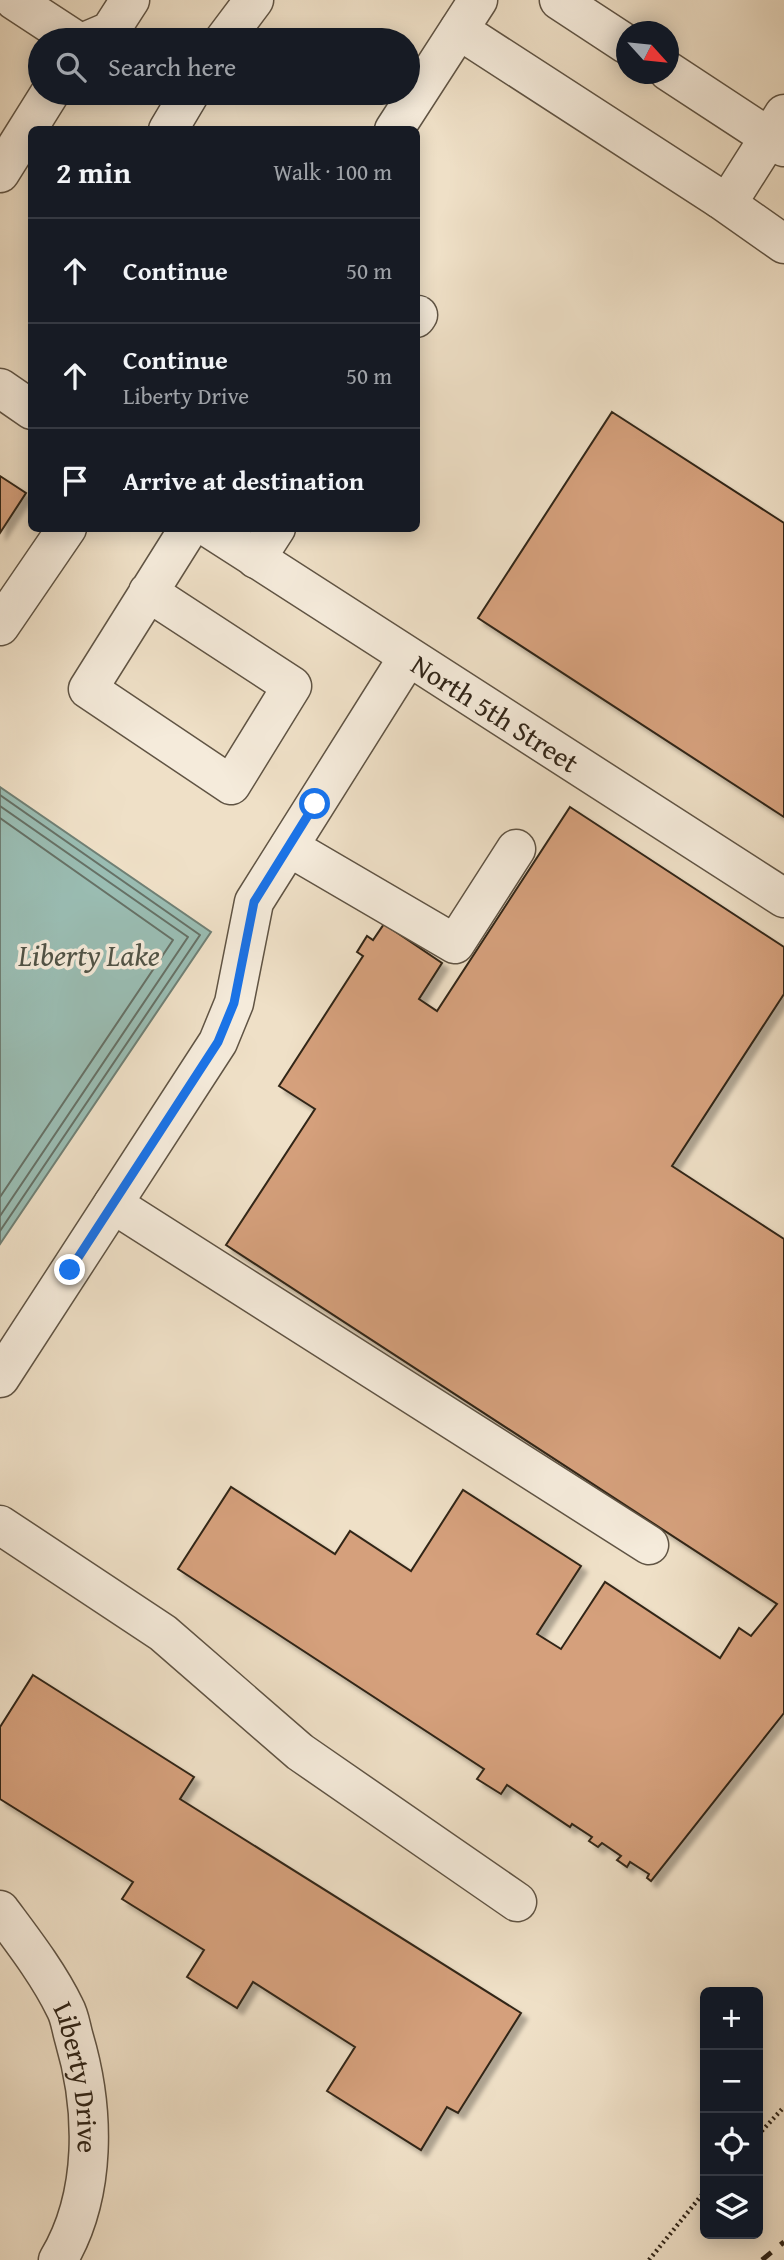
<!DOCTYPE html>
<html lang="en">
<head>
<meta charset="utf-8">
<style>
	body { margin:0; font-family:"Gentium Book Plus",serif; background:#20242c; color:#f1f3f6 }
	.controls { position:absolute; right:21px; bottom:21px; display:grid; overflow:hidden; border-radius:10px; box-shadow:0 4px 18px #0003 }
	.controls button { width:63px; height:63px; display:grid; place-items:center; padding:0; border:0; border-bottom:2px solid #363941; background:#171b24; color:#f1f3f6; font:35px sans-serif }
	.compass { position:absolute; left:616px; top:21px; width:63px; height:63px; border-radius:50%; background:#171b24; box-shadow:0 4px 18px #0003; rotate:117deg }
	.stop { position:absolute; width:21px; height:21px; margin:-16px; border:5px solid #1a73e8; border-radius:50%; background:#fff }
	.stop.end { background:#1a73e8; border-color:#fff; box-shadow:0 2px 7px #0008 }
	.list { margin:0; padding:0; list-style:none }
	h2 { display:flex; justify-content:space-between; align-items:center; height:91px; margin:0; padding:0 28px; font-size:30px }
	h2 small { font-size:23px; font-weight:400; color:#9ea1a6 }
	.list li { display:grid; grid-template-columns:46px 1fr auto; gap:21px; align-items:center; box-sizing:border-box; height:105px; padding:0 28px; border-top:2px solid #363941 }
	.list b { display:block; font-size:26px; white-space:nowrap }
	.list p { margin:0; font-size:23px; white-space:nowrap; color:#9ea1a6 }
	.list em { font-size:23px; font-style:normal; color:#9ea1a6 }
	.icon { flex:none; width:38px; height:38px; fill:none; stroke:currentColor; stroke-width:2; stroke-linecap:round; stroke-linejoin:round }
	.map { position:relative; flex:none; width:784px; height:2260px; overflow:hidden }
	.search { position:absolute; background:#171b24; box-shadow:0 4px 18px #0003; left:28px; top:28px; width:392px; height:77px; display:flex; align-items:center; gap:18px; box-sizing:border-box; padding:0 24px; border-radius:38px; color:#9ea1a6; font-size:26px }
	.panel { position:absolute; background:#171b24; box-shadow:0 4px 18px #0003; left:28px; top:126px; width:392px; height:406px; border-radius:10px }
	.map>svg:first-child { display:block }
	.water { fill:#9abdb3; stroke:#708075; stroke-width:2 }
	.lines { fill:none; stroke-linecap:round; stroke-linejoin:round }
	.shore { stroke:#667166; stroke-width:2 }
	.building { fill:#d5a07b; stroke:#312518; stroke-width:2; filter:url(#shadow) }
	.minor-casing { stroke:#605444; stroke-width:41 }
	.path { stroke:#312518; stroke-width:4.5; stroke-dasharray:2 3.5; stroke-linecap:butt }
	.minor { stroke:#f5ebdb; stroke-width:38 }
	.rail { stroke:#312518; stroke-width:5; stroke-dasharray:12 12; stroke-linecap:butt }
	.route { stroke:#1a73e8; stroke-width:9 }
	.labels { text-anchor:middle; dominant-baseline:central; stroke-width:7; stroke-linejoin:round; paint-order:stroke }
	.street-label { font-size:28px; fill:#312518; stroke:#f5ebdb }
	.water-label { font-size:30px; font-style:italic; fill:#505346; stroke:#f5ebdb }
</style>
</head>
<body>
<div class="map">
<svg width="784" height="2260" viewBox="0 0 784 2260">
	<defs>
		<filter id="shadow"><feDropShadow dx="6" dy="6" stdDeviation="2" flood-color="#0004"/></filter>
	</defs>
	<rect width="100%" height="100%" fill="#efe0c7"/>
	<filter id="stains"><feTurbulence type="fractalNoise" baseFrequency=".00286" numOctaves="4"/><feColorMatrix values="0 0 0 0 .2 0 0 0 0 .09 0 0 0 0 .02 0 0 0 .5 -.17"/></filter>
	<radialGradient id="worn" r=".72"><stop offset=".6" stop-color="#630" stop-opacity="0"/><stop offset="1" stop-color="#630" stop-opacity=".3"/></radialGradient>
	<path class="water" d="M0,787L211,932L0,1244Z"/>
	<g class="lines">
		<path class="shore" d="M0,795L200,935L0,1231
			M0,806L188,937L0,1216
			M0,818L173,940L0,1197"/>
	</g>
	<path class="building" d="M612,412L784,523V817L478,618Z
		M0,476L26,493L0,533Z
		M570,807L784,947V994L672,1166L784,1239V1713L651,1881L647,1878L649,1874L630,1862L627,1867L617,1860L621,1856L602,1843L598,1847L589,1841L592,1837L572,1824L570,1827L507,1785L501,1794L477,1779L484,1769L178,1569L231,1487L335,1554L350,1531L411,1571L463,1490L581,1566L537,1634L561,1649L605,1582L720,1658L739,1628L751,1636L777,1604L226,1245L315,1109L279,1086L363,956L357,952L367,936L373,940L384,924L442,963L419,999L437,1011Z
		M33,1675L194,1777L180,1799L521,2013L458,2113L447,2107L421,2150L327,2091L355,2047L253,1982L237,2008L187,1977L204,1950L122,1899L133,1882L0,1799V1727Z"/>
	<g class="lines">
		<g class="minor-casing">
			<g id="minor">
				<path d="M14,0L75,40"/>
				<path d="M559,0L626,44"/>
				<path d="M459,30L720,199L732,196L784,114"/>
				<path d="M89,40L110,31L130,0"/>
				<path d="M224,40L254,0"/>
				<path d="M668,71L784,147"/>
				<path d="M168,130L190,93"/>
				<path d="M394,130L478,0"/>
				<path d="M0,173L50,93"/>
				<path d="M720,199L784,244"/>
				<path d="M416,318L418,315"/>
				<path d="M0,388L32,410"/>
				<path id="s1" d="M209,528L784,898"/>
				<path d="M256,559L276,528"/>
				<path d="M148,592L292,686L231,785L88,689L189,528"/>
				<path d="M0,626L67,528"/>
				<path d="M289,847L455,944L516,849"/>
				<path d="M113,1204L649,1545"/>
				<path d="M0,1378L218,1042L234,1003L254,902L408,657"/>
				<path d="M0,1525L163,1633L300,1752L517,1902"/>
				<path id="s2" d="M0,1910C23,1941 48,1973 65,2008C70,2017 71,2028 74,2038C95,2109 97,2195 58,2260"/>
			</g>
		</g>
		<path class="path" d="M758,2135L784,2107
			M649,2260L705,2191"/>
		<use href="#minor" class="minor"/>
		<path class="rail" d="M762,2260L784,2242"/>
	</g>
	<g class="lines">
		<path class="route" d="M70,1270L218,1042L234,1003L254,902L315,804"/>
	</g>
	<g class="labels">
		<g class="street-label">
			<text stroke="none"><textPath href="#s1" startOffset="341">North 5th Street</textPath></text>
			<text stroke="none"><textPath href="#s2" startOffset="189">Liberty Drive</textPath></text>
		</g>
		<g class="water-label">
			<text x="89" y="955">Liberty Lake</text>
		</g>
	</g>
	<rect width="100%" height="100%" filter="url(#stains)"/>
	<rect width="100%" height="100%" fill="url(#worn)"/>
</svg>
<div class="controls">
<button>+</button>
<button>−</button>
<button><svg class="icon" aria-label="locate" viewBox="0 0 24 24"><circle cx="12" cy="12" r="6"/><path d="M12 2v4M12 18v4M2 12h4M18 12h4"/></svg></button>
<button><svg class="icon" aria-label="layers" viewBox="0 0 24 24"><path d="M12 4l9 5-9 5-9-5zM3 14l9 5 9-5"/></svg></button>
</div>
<svg class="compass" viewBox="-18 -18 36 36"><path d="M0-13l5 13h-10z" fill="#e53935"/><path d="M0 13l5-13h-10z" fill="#9ea1a6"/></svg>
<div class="stop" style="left:315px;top:804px"></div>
<div class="stop end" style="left:70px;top:1270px"></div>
<div class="search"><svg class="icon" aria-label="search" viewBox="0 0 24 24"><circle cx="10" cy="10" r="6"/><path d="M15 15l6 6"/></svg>Search here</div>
<section class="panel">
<h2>2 min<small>Walk · 100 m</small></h2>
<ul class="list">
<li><svg class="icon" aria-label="ahead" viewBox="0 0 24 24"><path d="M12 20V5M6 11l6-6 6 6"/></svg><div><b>Continue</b></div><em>50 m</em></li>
<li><svg class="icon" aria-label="ahead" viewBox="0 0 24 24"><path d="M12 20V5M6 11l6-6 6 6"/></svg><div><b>Continue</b><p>Liberty Drive</p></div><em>50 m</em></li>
<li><svg class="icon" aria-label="arrive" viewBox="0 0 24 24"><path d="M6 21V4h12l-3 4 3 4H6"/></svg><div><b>Arrive at destination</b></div></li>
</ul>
</section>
</div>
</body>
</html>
